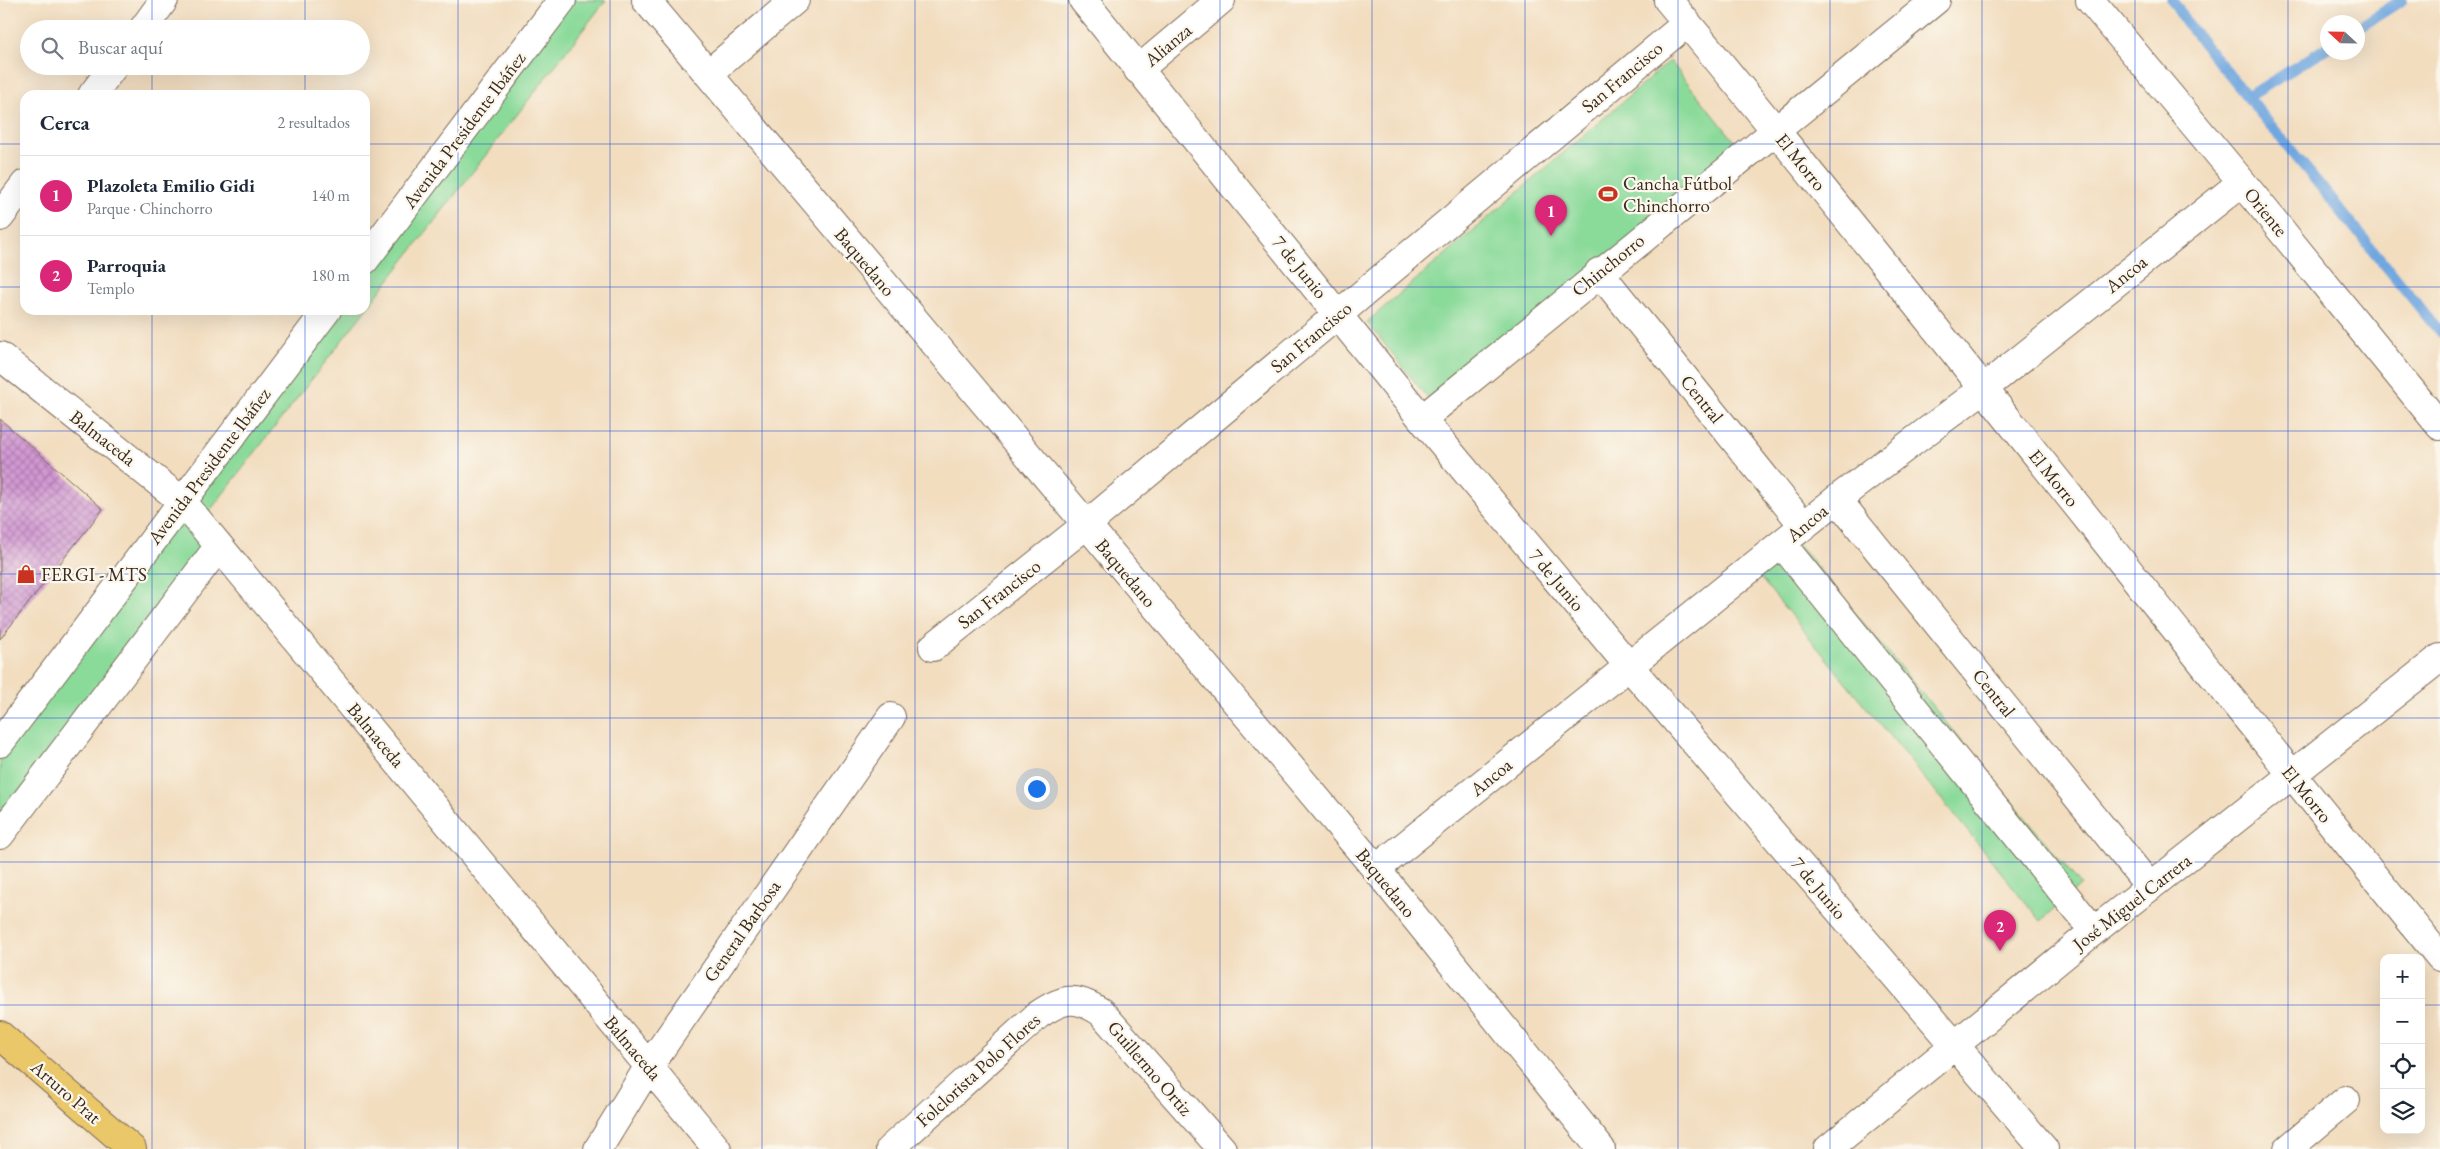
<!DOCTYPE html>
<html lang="es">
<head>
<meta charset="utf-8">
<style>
	body { margin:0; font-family:"EB Garamond",serif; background:#f6f6f7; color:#1f2937 }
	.controls { position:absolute; right:15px; bottom:15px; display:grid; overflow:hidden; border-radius:10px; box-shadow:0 5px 20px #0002 }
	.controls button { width:45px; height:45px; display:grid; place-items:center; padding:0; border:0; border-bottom:1px solid #e0e1e3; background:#fff; color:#1f2937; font:25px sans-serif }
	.compass { position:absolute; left:2320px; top:15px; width:45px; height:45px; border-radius:50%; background:#fff; box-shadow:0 5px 20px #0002; rotate:292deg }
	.you { position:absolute; left:1036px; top:788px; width:18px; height:18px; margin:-12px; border:4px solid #fff; border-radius:50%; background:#1a73e8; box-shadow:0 0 0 8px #1a73e833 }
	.badge { display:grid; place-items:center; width:32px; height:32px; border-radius:50%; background:#db2777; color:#fff; font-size:16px; font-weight:700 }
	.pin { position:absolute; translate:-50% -41px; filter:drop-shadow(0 1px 2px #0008) }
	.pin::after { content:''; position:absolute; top:26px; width:18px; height:15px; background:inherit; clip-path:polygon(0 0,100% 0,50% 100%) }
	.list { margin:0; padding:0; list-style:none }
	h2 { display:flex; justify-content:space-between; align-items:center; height:65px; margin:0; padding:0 20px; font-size:21px }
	h2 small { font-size:16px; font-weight:400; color:#747a83 }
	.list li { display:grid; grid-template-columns:32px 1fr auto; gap:15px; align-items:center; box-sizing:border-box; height:80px; padding:0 20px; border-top:1px solid #e0e1e3 }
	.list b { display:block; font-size:19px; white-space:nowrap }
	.list p { margin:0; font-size:16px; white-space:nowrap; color:#747a83 }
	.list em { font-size:16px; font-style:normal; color:#747a83 }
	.icon { flex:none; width:28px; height:28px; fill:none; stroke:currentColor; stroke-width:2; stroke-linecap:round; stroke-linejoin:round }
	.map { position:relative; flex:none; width:2440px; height:1149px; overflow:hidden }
	.search { position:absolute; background:#fff; box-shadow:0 5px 20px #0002; left:20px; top:20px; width:350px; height:55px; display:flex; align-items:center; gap:12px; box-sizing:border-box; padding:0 18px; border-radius:28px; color:#747a83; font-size:19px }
	.panel { position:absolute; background:#fff; box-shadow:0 5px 20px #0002; left:20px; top:90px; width:350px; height:225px; border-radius:15px }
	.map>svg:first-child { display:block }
	.green { fill:#8ada9a; stroke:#62825c }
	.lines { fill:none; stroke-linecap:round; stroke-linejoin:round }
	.stream { stroke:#71a7df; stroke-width:11 }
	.building { fill:url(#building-cross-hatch) }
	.minor-casing { stroke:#7b6956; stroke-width:30 }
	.major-casing { stroke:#7b6956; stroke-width:30 }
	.minor { stroke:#fff; stroke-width:28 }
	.major { stroke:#eac769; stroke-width:28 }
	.grid { fill:none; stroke:#1d4ed8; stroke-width:1; stroke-opacity:0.55 }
	.labels { text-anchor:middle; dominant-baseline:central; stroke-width:4.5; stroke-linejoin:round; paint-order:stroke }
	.street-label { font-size:19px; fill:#3b2a1e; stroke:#fbf7ec }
	.poi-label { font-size:19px; fill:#3b2a1e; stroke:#fbf7ec; text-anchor:start }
</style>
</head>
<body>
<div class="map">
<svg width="2440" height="1149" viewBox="0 0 2440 1149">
	<defs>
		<pattern id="building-cross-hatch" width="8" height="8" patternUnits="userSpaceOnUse" patternTransform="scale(1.25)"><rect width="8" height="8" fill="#d198d3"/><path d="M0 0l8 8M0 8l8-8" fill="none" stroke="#ab7cab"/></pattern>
	</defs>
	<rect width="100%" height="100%" fill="#fbf7ec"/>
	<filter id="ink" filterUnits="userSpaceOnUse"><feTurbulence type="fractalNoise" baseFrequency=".02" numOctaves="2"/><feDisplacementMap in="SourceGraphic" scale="10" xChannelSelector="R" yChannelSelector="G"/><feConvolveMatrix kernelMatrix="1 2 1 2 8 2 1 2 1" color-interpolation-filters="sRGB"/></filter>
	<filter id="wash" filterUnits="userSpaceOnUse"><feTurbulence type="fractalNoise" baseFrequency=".0096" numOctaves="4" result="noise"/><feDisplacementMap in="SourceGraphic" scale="20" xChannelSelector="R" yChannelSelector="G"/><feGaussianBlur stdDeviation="1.12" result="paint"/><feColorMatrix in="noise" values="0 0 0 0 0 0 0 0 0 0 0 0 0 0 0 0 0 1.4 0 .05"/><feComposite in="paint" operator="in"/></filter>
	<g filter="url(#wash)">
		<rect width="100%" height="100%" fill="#f2ddbf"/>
		<path class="green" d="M570,0H606L205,517L220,536L0,829V749L334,310H365V269Z
			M1670,61L1741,149L1430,401L1367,322Z
			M1797,543L2081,885L2041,921L1758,575Z"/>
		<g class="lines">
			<path class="stream" d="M2172,0L2186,22L2440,332
				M2358,28L2402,0
				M2248,97L2328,47"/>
		</g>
		<g id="blocks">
			<path class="building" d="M0,419L103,509L0,639Z"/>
		</g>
	</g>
	<g filter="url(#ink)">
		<use href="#blocks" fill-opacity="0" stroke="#7b6956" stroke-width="1"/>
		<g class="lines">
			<g class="minor-casing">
				<path id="minor" d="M646,0L1376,869L1601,1149
					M1083,0L1422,419L1629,666L2044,1149
					M1668,0C1930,315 2180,640 2440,957
					M2090,0L2242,182L2440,426
					M143,29L164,0
					M1138,70L1221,0
					M708,74L795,0
					M92,95L114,66
					M0,217L25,184
					M365,260L562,0
					M1599,272L1804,526
					M0,356L182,501L717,1149
					M1422,419L1936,0
					M1837,499L2150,887
					M1782,544L2094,931
					M933,647L1086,525L1687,23
					M0,743L327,310
					M0,835L219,546
					M1376,869L1837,499L1983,389L2242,182
					M598,1149L649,1066L891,717
					M890,1149L1038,1015C1063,998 1075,995 1101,1012L1222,1149
					M1828,1149L2094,931L2440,658
					M2288,1149L2346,1100"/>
			</g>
			<g class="major-casing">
				<path id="major" d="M0,1035L132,1149"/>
			</g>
			<use href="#minor" class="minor"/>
			<use href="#major" class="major"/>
		</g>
	</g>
	<path class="grid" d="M152,0V29M305,0V29M458,0V1149M610,0V1149M762,0V1149M915,0V1149M1068,0V1149M1220,0V1149M1372,0V1149M1525,0V1149M1678,0V1149M1830,0V1149M1982,0V1149M2135,0V1149M2288,0V1149M152,66V95M305,66V95M0,144H25M365,144H2440M0,287H25M365,287H2440M152,310V1149M305,310V1149M0,431H2440M0,574H2440M0,718H2440M0,862H2440M0,1005H2384M2421,1005H2440"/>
	<defs>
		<g id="stadium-bare" transform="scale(1.5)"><path d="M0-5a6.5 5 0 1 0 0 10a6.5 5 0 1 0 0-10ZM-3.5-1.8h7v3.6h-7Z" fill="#c8321e" stroke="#fbf7ec" stroke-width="2.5" paint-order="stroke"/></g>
		<g id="shop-bare" transform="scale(1.5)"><path d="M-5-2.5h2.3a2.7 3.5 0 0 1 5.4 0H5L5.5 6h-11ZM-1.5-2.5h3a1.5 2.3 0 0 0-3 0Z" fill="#c8321e" stroke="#fbf7ec" stroke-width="2.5" paint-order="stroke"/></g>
	</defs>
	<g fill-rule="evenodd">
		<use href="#stadium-bare" x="1608" y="194"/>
		<use href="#shop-bare" x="26" y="574"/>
	</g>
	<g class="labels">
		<g class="street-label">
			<text transform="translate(1168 45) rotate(-40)">Alianza</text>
			<text transform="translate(1622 77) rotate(-40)">San Francisco</text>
			<text transform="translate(464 130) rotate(-53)">Avenida Presidente Ibáñez</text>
			<text transform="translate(1801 162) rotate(51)">El Morro</text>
			<text transform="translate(2266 212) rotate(51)">Oriente</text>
			<text transform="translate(865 262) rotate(50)">Baquedano</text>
			<text transform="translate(1608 265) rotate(-39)">Chinchorro</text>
			<text transform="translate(1300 267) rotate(51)">7 de Junio</text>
			<text transform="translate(2126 274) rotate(-39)">Ancoa</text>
			<text transform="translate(1311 337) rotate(-40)">San Francisco</text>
			<text transform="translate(1702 399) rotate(51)">Central</text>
			<text transform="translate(103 438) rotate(38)">Balmaceda</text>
			<text transform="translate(209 466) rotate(-53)">Avenida Presidente Ibáñez</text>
			<text transform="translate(2054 478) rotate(51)">El Morro</text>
			<text transform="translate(1807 523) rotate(-40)">Ancoa</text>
			<text transform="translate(1126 573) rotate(50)">Baquedano</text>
			<text transform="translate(1557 580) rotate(50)">7 de Junio</text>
			<text transform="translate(999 594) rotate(-38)">San Francisco</text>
			<text transform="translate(1994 693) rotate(51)">Central</text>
			<text transform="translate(376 735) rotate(50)">Balmaceda</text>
			<text transform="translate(1491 777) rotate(-39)">Ancoa</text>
			<text transform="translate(2307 794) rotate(51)">El Morro</text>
			<text transform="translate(1386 883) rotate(51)">Baquedano</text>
			<text transform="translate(1819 888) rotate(50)">7 de Junio</text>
			<text transform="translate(2132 902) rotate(-38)">José Miguel Carrera</text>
			<text transform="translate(742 931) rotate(-55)">General Barbosa</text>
			<text transform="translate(633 1048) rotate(50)">Balmaceda</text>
			<text transform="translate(1150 1068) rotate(49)">Guillermo Ortiz</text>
			<text transform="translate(978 1070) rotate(-42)">Folclorista Polo Flores</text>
			<text transform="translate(66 1092) rotate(41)">Arturo Prat</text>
		</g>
		<g class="poi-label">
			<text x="1623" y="183">Cancha Fútbol<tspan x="1623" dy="22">Chinchorro</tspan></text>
			<text x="41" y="574">FERGI - MTS</text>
		</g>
	</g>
</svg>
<div class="controls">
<button>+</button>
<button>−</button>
<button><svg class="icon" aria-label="locate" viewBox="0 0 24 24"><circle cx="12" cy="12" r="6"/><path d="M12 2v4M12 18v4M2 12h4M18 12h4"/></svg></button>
<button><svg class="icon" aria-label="layers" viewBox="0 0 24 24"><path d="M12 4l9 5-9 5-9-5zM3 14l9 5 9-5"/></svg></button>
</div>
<svg class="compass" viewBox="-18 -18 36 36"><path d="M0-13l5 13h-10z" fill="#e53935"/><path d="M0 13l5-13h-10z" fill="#747a83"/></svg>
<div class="you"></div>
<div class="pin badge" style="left:1551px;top:236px">1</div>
<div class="pin badge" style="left:2000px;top:951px">2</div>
<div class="search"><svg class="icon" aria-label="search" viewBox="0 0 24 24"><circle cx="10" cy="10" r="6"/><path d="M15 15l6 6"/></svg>Buscar aquí</div>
<section class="panel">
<h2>Cerca<small>2 resultados</small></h2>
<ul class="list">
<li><span class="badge">1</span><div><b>Plazoleta Emilio Gidi</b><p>Parque · Chinchorro</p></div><em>140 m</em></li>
<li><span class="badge">2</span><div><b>Parroquia</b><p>Templo</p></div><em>180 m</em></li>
</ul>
</section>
</div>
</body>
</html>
